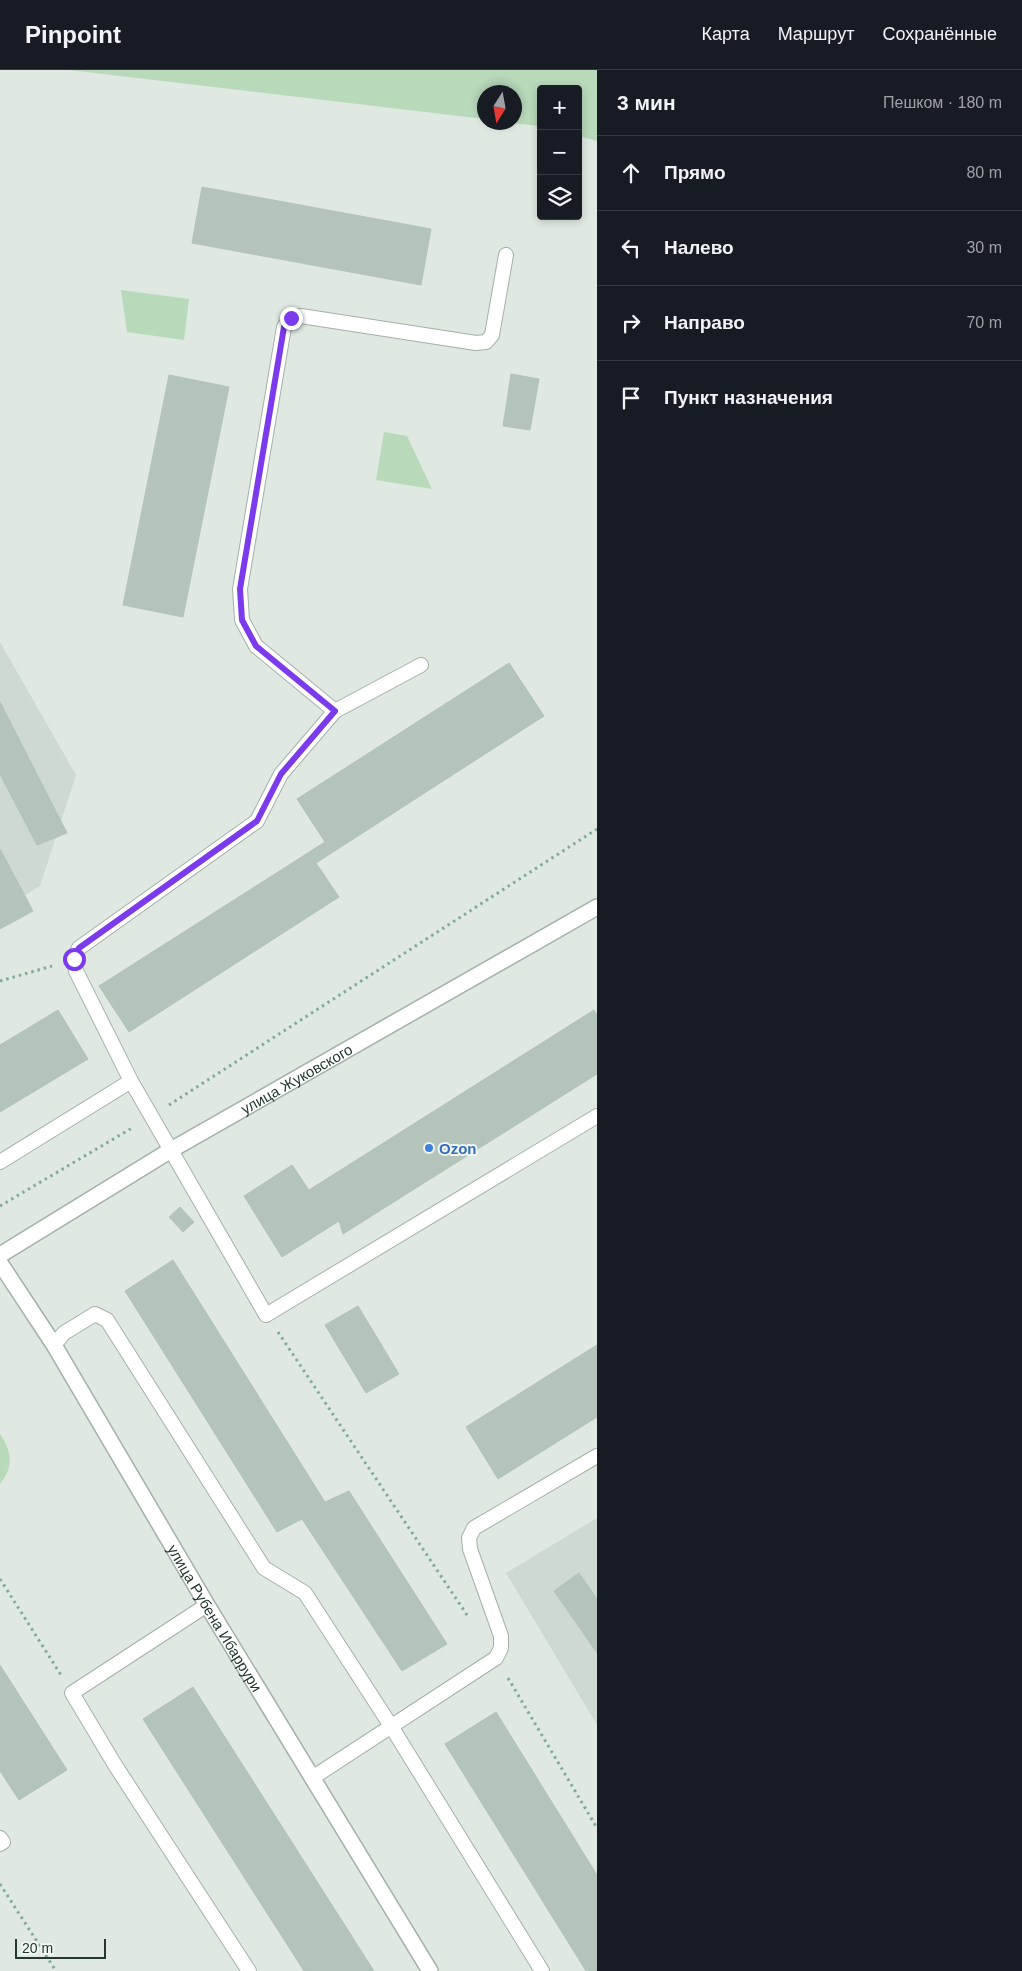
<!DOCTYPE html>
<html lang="ru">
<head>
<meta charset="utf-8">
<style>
	body { margin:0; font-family:Helvetica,sans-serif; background:#242831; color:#f1f3f6 }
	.controls { position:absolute; right:15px; top:15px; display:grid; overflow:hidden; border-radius:5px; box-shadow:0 2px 8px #0003 }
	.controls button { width:45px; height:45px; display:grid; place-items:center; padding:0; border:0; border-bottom:1px solid #363941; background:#171b24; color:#f1f3f6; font:25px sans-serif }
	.compass { position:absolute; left:477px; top:15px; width:45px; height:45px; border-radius:50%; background:#171b24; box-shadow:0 2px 8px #0003; rotate:191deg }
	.scale { position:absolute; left:15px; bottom:12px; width:91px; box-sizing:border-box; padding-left:5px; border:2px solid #22382d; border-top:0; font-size:14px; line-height:18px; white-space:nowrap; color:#22382d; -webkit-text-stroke:4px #eff6f1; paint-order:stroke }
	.stop { position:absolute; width:15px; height:15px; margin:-11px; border:4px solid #7c3aed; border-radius:50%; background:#fff }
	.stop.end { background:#7c3aed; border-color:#fff; box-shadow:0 1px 5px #0008 }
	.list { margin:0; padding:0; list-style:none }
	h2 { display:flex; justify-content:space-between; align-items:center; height:65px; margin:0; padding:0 20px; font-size:21px }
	h2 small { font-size:16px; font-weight:400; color:#9ea1a6 }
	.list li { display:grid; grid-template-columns:32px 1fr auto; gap:15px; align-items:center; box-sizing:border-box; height:75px; padding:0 20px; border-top:1px solid #363941 }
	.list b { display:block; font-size:19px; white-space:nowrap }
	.list em { font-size:16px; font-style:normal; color:#9ea1a6 }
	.icon { flex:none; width:28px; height:28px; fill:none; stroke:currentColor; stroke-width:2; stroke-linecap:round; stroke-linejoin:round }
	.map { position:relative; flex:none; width:597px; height:1901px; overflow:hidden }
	header { display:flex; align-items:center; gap:30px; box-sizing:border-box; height:70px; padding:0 25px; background:#171b24; border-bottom:1px solid #363941 }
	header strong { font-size:24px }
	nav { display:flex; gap:28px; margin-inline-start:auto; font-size:18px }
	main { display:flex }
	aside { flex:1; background:#171b24 }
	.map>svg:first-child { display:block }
	.built { fill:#ced9d1 }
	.green { fill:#b9d9bb }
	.building { fill:#b5c4bb; stroke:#b2c2b8 }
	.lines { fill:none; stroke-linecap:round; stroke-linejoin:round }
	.lane-casing { stroke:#a3b0a8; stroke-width:16 }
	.street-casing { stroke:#a3b0a8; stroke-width:18 }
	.path { stroke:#82ab94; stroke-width:3; stroke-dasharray:2.5 4; stroke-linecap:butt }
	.lane { stroke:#fff; stroke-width:14 }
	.street { stroke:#fff; stroke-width:15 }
	.route { stroke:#7c3aed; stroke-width:6 }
	.shop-dot { fill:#3f7fe0; stroke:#eff6f1; stroke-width:2 }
	.labels { text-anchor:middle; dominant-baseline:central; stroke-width:4; stroke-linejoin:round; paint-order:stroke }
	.street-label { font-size:15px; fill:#22382d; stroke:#eff6f1 }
	.shop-label { font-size:15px; font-weight:bold; fill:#366cbe; stroke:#eff6f1; text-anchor:start }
</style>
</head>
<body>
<header>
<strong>Pinpoint</strong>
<nav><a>Карта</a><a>Маршрут</a><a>Сохранённые</a></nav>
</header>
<main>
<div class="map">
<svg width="597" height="1901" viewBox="0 0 597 1901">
	<rect width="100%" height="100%" fill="#dfe9e2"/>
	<path class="built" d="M0,572L76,705L40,816L0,841Z
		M597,1448V1655L506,1503Z"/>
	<path class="green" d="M69,0H597V71L578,66V19H541V56L510,53L514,52V22H484V49Z
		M121,220L189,229L184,270L127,262Z
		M384,362L407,366L432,419L376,410Z
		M0,1364C12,1382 14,1396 0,1414Z"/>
	<path class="building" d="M202,117L431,159L421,215L192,173Z
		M511,304L539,309L530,360L503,356Z
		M169,305L229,317L183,547L123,535Z
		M509,593L544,646L316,793L339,827L129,962L99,916L325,772L297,729Z
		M0,632L67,763L37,775L0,704Z
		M0,779L33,841L0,859Z
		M58,940L88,989L0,1042V975Z
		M594,940L597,945V1004L343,1164L339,1151L282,1187L244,1126L292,1095L309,1120Z
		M180,1137L194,1152L183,1162L169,1147Z
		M173,1190L325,1432L349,1421L447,1574L402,1601L302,1449L277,1462L125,1221Z
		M358,1236L399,1304L366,1323L325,1255Z
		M597,1275V1347L498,1409L466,1357Z
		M579,1503L597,1529V1583L554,1521Z
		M0,1595L67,1700L19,1730L0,1701Z
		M193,1617L374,1901H304L143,1649Z
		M496,1642L597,1805V1901H586L445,1674Z"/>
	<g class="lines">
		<g class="lane-casing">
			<path id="lane" d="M506,185L492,265L486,272L476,273L301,246L291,248L284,257L240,519L242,550L256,576L335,641L281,704L257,751L79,878L74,889L76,901L131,1011L266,1245L597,1046
				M335,641L421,595
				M0,1092L131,1011
				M54,1275L64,1263L95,1244L107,1250L264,1498L305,1523L391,1656L542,1901
				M207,1535L72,1623L115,1695L249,1901
				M312,1708L496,1588L501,1578V1566L470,1479L469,1468L474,1458L597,1386
				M0,1768L3,1772L0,1774"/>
		</g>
		<g class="street-casing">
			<g id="street">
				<path id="s1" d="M0,1185L171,1080L597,837"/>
				<path id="s2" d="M0,1193L54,1275L207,1535L430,1901"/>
			</g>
		</g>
		<path class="path" d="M0,911L52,896
			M169,1035L597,759
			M0,1136L132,1058
			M278,1262L469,1548
			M0,1509L61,1605
			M508,1608L597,1758
			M0,1814L56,1901"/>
		<use href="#lane" class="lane"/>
		<use href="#street" class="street"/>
	</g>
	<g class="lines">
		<path class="route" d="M74,889L79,878L257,751L281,704L335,641L256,576L242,550L240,519L284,257L291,248"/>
	</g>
	<circle class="shop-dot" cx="429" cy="1078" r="5"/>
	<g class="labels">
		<g class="street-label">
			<text stroke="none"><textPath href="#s1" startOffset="345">улица Жуковского</textPath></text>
			<text stroke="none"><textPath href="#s2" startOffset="415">улица Рубена Ибаррури</textPath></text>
		</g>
		<g class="shop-label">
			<text x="439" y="1078">Ozon</text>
		</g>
	</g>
</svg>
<div class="controls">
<button>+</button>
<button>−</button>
<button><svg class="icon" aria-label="layers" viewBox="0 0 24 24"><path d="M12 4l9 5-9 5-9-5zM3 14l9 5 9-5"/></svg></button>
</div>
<svg class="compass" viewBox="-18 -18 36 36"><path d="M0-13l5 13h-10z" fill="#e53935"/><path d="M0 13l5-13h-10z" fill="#9ea1a6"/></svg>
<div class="scale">20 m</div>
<div class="stop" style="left:74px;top:889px"></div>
<div class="stop end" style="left:291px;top:248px"></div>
</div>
<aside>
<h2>3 мин<small>Пешком · 180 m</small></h2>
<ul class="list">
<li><svg class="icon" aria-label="ahead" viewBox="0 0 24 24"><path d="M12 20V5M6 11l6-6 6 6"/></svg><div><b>Прямо</b></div><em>80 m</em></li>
<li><svg class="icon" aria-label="left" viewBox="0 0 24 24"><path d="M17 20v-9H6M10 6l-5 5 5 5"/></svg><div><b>Налево</b></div><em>30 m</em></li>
<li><svg class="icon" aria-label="right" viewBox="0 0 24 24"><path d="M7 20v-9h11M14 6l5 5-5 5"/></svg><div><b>Направо</b></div><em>70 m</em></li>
<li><svg class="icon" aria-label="arrive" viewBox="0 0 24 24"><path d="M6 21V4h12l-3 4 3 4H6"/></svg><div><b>Пункт назначения</b></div></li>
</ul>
</aside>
</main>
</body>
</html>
